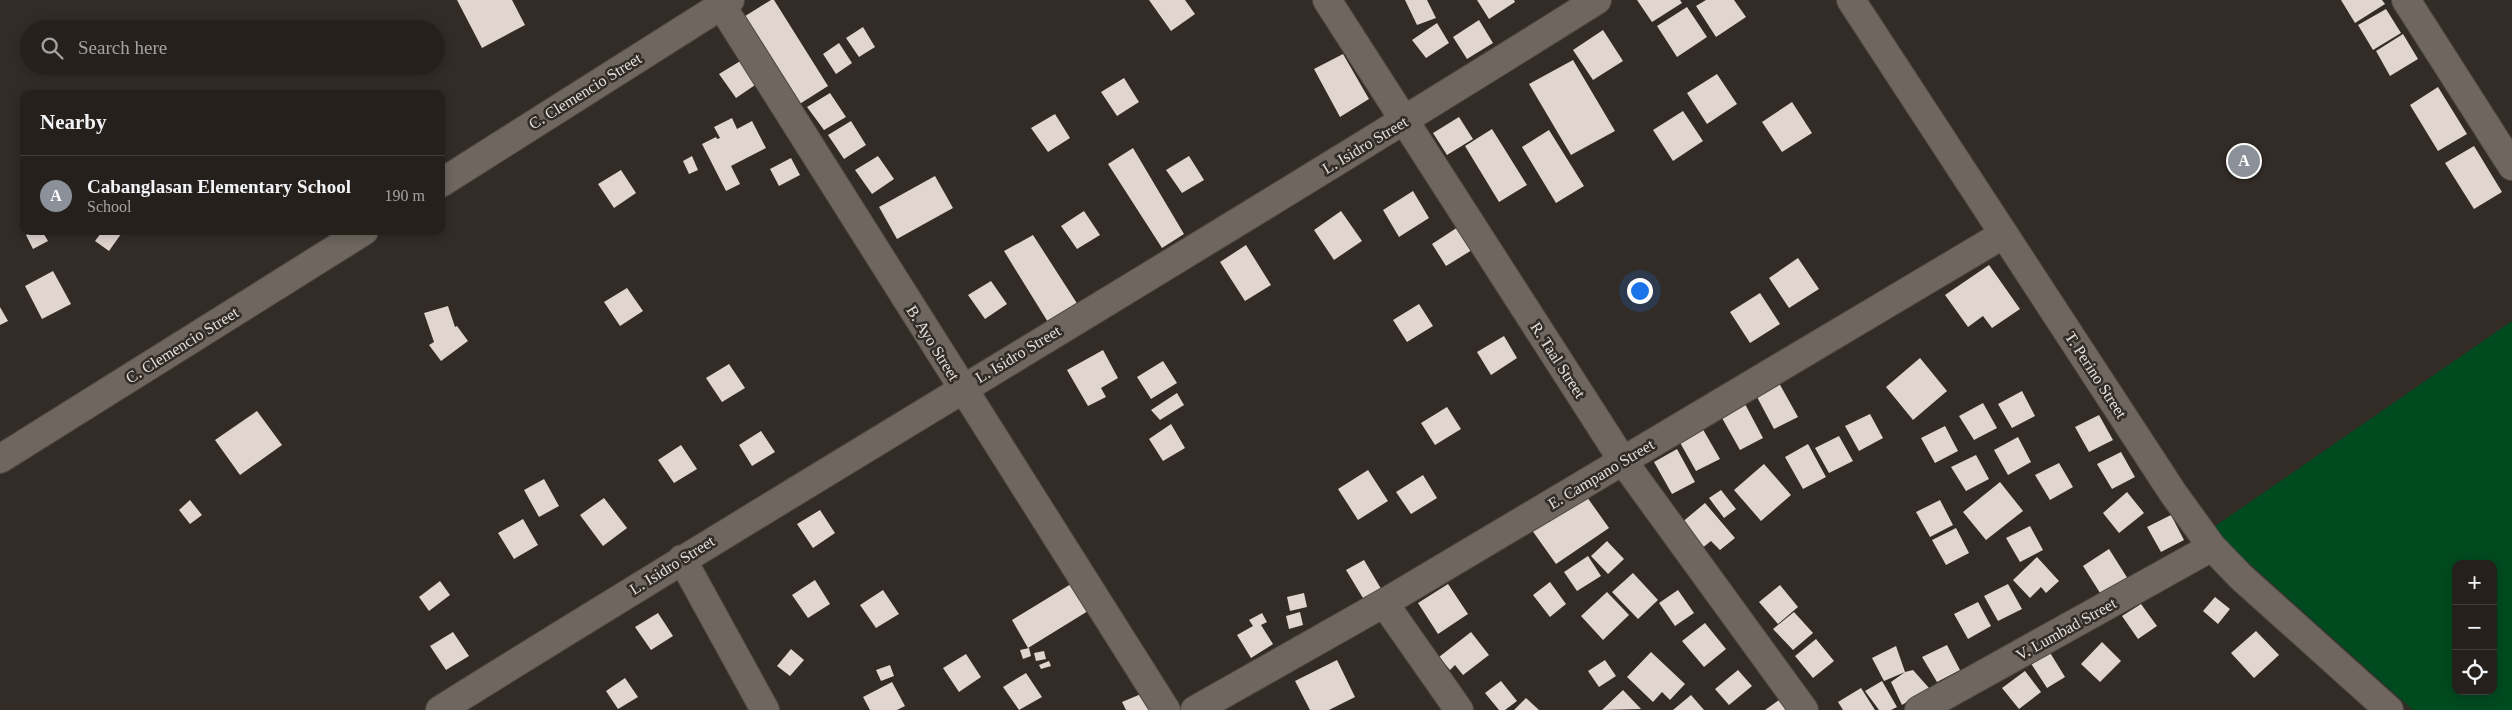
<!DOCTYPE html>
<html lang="en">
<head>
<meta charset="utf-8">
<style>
	body { margin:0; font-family:"Times New Roman",serif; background:#322d29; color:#f1f3f6 }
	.controls { position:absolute; right:15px; bottom:15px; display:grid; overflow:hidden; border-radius:10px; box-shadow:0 2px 12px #0003 }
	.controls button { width:45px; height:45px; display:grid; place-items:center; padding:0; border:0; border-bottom:1px solid #423e3b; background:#26201c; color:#f1f3f6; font:25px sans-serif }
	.you { position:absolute; left:1639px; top:290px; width:18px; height:18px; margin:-12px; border:4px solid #fff; border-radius:50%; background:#1a73e8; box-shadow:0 0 0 8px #1a73e833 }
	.badge { display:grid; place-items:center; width:32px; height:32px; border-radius:50%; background:#8c9099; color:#fff; font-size:16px; font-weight:700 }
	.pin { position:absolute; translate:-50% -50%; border:2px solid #fff; box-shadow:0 1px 5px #0006 }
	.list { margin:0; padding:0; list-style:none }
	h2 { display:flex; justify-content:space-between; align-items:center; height:65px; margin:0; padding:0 20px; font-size:21px }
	h2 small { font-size:16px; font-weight:400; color:#a4a3a3 }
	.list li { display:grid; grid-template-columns:32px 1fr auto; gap:15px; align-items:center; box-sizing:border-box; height:80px; padding:0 20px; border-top:1px solid #423e3b }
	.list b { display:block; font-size:19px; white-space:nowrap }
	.list p { margin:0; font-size:16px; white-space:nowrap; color:#a4a3a3 }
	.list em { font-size:16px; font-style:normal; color:#a4a3a3 }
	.icon { flex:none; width:28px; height:28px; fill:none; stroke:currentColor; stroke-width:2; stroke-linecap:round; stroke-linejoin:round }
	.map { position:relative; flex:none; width:2512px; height:710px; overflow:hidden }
	.search { position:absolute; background:#26201c; box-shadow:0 2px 12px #0003; left:20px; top:20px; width:425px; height:55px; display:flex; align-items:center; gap:12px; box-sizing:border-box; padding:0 18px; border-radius:28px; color:#a4a3a3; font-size:19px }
	.panel { position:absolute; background:#26201c; box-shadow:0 2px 12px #0003; left:20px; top:90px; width:425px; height:145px; border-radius:10px }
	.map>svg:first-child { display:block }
	.green { fill:#004a1f; fill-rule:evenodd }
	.building { fill:#e0d5cf }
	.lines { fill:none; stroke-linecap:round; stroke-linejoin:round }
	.minor-casing { stroke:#4f4944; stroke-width:30 }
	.minor { stroke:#6e665f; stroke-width:28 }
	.labels { text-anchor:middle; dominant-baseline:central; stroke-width:5; stroke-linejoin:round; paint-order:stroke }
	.street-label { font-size:16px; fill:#e4e0dc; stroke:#322b26 }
</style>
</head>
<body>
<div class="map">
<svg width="2512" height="710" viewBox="0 0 2512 710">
	<rect width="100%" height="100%" fill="#322b26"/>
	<path class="green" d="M2512,321V710H2413L2211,529ZM2456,564H2493V691H2456Z"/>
	<path class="building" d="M457,0H512L525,25L482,48Z
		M771,0H774L828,86L798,105L742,18Z
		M1149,0H1185L1195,14L1171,31Z
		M1405,0H1427L1436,18L1417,25Z
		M1477,0H1514L1515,2L1489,19Z
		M1637,0H1680L1682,3L1652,22Z
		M1706,0H1734L1746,17L1716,37L1696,6Z
		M2341,0H2382L2385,4L2355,23Z
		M1687,7L1707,37L1677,57L1657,26Z
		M2386,9L2401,33L2373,50L2358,25Z
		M1479,20L1493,43L1467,59L1453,37Z
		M1437,23L1449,43L1426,58L1412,40Z
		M863,27L875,47L859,57L846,38Z
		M1603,30L1623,61L1593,80L1573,50Z
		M2403,34L2418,59L2390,76L2376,51Z
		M839,43L852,63L836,74L823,54Z
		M1343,54L1369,99L1340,117L1314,69Z
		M742,60L758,83L736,98L719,74Z
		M1573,60L1615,131L1571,155L1529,84Z
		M1717,74L1737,104L1707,124L1687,93Z
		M1124,78L1139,102L1117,116L1101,92Z
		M2438,87L2467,134L2438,151L2410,105Z
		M830,93L846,117L824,130L807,107Z
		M1792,102L1812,133L1782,152L1762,122Z
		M1683,111L1703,141L1673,161L1653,130Z
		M1055,114L1070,138L1048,152L1031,128Z
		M1459,117L1473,139L1447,155L1433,133Z
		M732,118L737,129L752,121L766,148L731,166L740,184L726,191L702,144L716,137L717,139L720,138L714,127Z
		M851,121L866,145L844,159L828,135Z
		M1492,129L1527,185L1499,202L1465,146Z
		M1549,130L1584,186L1556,203L1522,147Z
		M2474,146L2502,192L2474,209L2445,163Z
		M1133,148L1184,234L1162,248L1108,164Z
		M692,156L698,170L689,174L683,161Z
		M878,156L894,179L872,194L855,170Z
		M1189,156L1204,180L1182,193L1166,170Z
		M791,158L800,175L779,186L770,169Z
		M621,170L636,193L614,208L598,184Z
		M935,176L953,208L897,239L879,207Z
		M1413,191L1429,218L1399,237L1383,210Z
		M1084,211L1100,235L1077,249L1061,226Z
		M1341,211L1362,241L1334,260L1314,230Z
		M1458,227L1472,250L1446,266L1432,244Z
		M33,231H42L48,241L33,249L26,235Z
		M98,231H117L121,234L109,251L95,241L101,233Z
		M1033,235L1080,308L1051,327L1004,251Z
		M1246,245L1271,285L1245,301L1220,262Z
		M1798,258L1819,289L1789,308L1769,278Z
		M1989,265L2020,309L1992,328L1983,316L1968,327L1945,295Z
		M53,271L71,304L42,319L25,286Z
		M991,281L1007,304L985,319L968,295Z
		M627,288L643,311L620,326L604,302Z
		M1760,293L1780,324L1750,343L1730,312Z
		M1419,304L1433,326L1407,342L1393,320Z
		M448,306L455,327L457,326L468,341L441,361L429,345L434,342L424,313Z
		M0,307L8,321L0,325Z
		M1504,336L1517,358L1491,375L1477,352Z
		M1103,350L1118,378L1101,388L1106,397L1088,406L1067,370Z
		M1920,358L1947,391L1913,420L1886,387Z
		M1163,361L1177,383L1151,399L1137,377Z
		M729,364L745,388L722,402L706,378Z
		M1779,383L1798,417L1774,429L1757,397Z
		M2022,391L2035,416L2012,428L1998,404Z
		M1177,393L1184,405L1160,420L1151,410Z
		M1983,403L1997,428L1974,440L1959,416Z
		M1745,404L1763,438L1740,450L1722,418Z
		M1447,407L1461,429L1435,445L1421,423Z
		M257,411L282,445L240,475L215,440Z
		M1870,414L1883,438L1859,451L1845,426Z
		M2099,415L2113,440L2089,452L2075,427Z
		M1171,424L1185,448L1163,461L1149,439Z
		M1701,426L1720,459L1696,471L1678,439Z
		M1945,426L1958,451L1935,463L1921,438Z
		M761,431L775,452L752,466L739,445Z
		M1839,436L1853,461L1829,473L1815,448Z
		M2018,437L2031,462L2008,475L1994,450Z
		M1808,444L1826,477L1803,489L1785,457Z
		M681,445L697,469L674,483L658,460Z
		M1677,449L1695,482L1672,494L1654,462Z
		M2121,452L2135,477L2112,489L2097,464Z
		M1976,455L1989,479L1966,491L1951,467Z
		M2059,463L2073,487L2050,500L2035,475Z
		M1764,464L1791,495L1761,521L1734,490Z
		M1368,470L1388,501L1358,520L1338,489Z
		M1423,475L1437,498L1411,514L1396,492Z
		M544,479L559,506L539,517L524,490Z
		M2000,482L2023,511L1986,540L1963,512Z
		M1582,490L1609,528L1556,564L1529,526Z
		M1721,490L1736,509L1724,518L1709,498Z
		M2127,492L2144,513L2119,533L2103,513Z
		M604,498L627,528L603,546L580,515Z
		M190,500L202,515L190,524L179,510Z
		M1940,500L1953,525L1930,537L1916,512Z
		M1705,503L1735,538L1720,550L1711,541L1701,549L1680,524Z
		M820,510L835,533L813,548L797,524Z
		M2171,515L2184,540L2161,552L2147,527Z
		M523,519L538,545L514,559L498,533Z
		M2030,526L2043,550L2020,562L2006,538Z
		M1956,528L1969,553L1946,565L1932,540Z
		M1607,541L1624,559L1608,574L1591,556Z
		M2109,549L2128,579L2102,596L2083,566Z
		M1588,556L1601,576L1577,591L1564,572Z
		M2037,557L2059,581L2046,593L2041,587L2030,598L2013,580Z
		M1364,560L1383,592L1366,603L1346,570Z
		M1633,573L1658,600L1638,619L1612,592Z
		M815,580L830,604L808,618L792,595Z
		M440,581L450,595L429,611L419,597Z
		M1550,582L1566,604L1550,617L1533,595Z
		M1071,584L1088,611L1028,648L1012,620Z
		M1448,584L1468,614L1438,634L1418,603Z
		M2008,584L2022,609L1998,621L1984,596Z
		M1780,585L1798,607L1778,624L1759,602Z
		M883,590L899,614L876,628L860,605Z
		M1678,590L1694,613L1675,626L1659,603Z
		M1607,592L1629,615L1603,640L1581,616Z
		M1304,593L1307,607L1290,611L1287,597Z
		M2215,597L2230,609L2218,624L2203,611Z
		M1978,602L1991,626L1968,639L1954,614Z
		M2141,604L2157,626L2138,639L2122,616Z
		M1300,612L1303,625L1289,629L1286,616Z
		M1794,612L1813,633L1793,650L1773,629Z
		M658,613L673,636L651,650L635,627Z
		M1262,613L1267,622L1261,625L1273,644L1251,658L1237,635L1253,626L1249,620Z
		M1705,623L1726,649L1704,667L1682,641Z
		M2256,631L2279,655L2254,678L2231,653Z
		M453,632L469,656L446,670L430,646Z
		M1471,632L1489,655L1463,675L1455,665L1450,670L1439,657Z
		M1816,639L1834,661L1813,678L1795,656Z
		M2102,642L2121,661L2100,682L2081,664Z
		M1947,645L1960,670L1937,682L1922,657Z
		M1896,646L1905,672L1913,670L1929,688L1902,705L1891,682L1905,672L1884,681L1872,658Z
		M1029,648L1031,656L1023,659L1020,650Z
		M791,649L804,660L790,676L777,666Z
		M1044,651L1046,659L1036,661L1034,653Z
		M2049,651L2065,677L2047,688L2030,662Z
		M1651,652L1685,684L1670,700L1662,692L1653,702L1627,677Z
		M966,654L981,677L959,692L943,668Z
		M1337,660L1355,697L1329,710H1310L1295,681Z
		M1605,660L1616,676L1599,687L1588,671Z
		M1049,661L1051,666L1041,669L1039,665Z
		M890,665L894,676L881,681L876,670Z
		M1738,670L1752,686L1729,705L1715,689Z
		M2025,671L2041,692L2019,709L2002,688Z
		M1026,673L1042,697L1019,710L1003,687Z
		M625,678L638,697L618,709L606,691Z
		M1501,681L1517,701L1505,710H1499L1485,693Z
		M1882,681L1897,707L1891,710H1879L1865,691Z
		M892,682L905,706L897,710H870L863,697Z
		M1861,688L1875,710H1843L1838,702Z
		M1623,690L1641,709L1602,710Z
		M1141,694L1149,710H1126L1122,702Z
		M1691,695L1704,710H1673Z
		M1526,698L1539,710H1514Z
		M1779,700L1786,710H1765Z"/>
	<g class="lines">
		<g class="minor-casing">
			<path id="minor" d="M718,0L1166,710
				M1327,0L1623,461L1804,710
				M1851,0L2173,493L2212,547L2241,577L2389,710
				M2406,0L2512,166
				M441,183L730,0
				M0,459L364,231
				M682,559L765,710
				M1384,603L1459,710
				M440,710C824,470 1214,241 1597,0
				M1195,710L1384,603L2004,234
				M1919,710L2212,547"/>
		</g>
		<use href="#minor" class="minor"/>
	</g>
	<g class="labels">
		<g class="street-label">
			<text transform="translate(585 91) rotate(-32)">C. Clemencio Street</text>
			<text transform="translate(1365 145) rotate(-31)">L. Isidro Street</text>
			<text transform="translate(933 343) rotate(58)">B. Ayo Street</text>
			<text transform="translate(182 345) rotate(-32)">C. Clemencio Street</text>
			<text transform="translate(1018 354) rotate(-31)">L. Isidro Street</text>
			<text transform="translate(1558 360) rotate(57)">R. Taal Street</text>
			<text transform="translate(2096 375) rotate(57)">T. Perino Street</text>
			<text transform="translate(1601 474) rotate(-31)">E. Campano Street</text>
			<text transform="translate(672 565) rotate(-32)">L. Isidro Street</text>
			<text transform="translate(2066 629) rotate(-29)">V. Lumbad Street</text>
		</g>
	</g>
</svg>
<div class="controls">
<button>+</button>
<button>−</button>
<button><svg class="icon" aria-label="locate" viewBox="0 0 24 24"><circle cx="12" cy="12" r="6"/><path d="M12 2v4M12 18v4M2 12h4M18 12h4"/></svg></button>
</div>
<div class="you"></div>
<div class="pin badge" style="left:2244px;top:161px">A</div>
<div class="search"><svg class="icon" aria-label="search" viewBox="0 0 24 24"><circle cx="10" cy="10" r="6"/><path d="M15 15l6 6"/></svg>Search here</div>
<section class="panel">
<h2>Nearby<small></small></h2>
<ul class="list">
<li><span class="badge">A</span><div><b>Cabanglasan Elementary School</b><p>School</p></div><em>190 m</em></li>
</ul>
</section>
</div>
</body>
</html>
